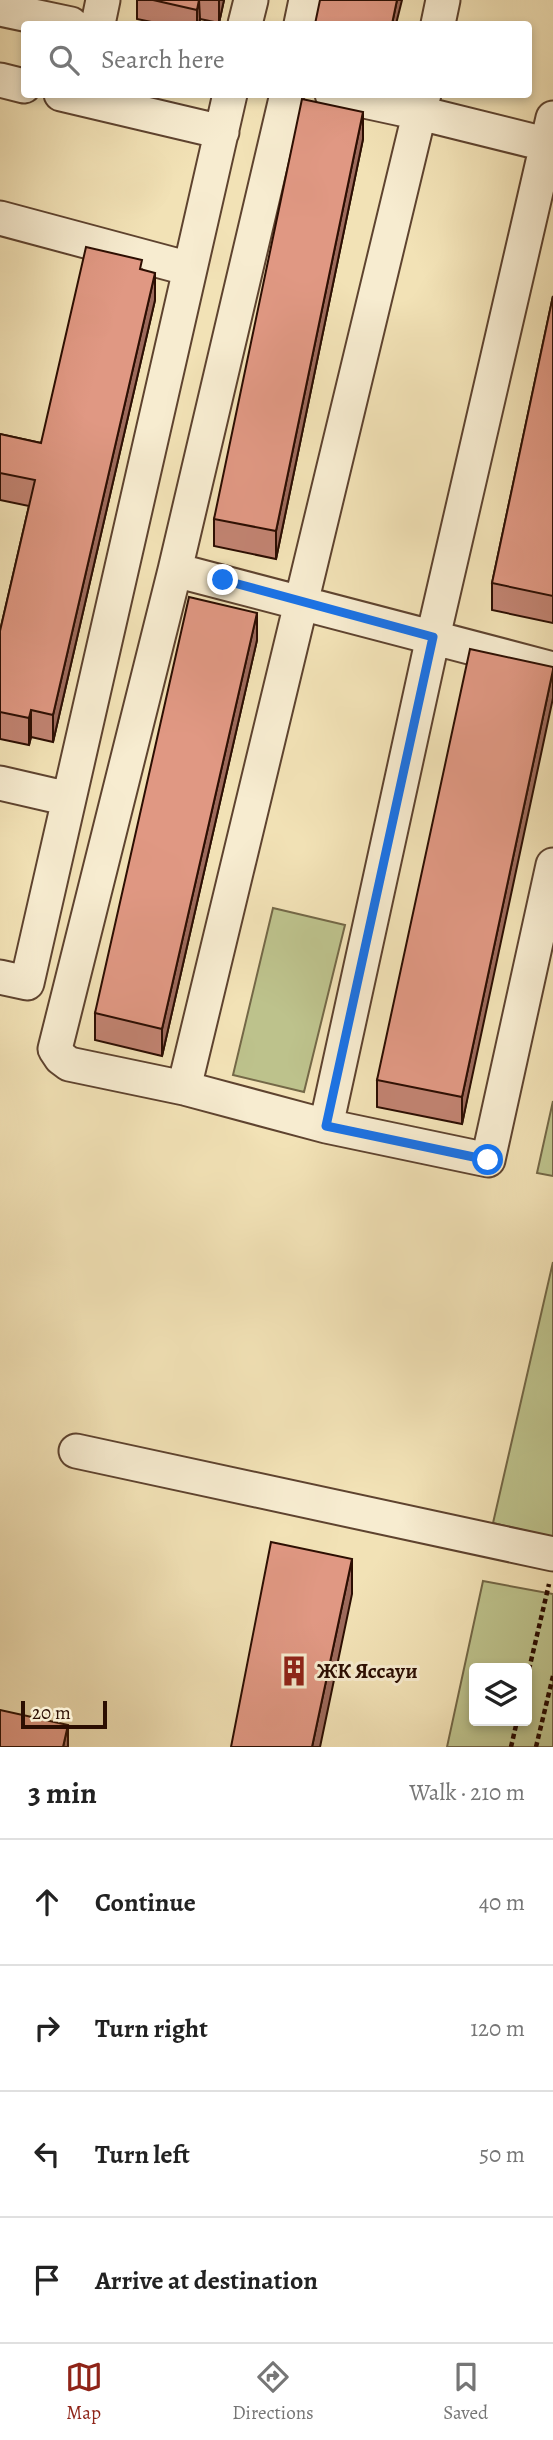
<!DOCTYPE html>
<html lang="en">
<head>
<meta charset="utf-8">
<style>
	body { margin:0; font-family:Alegreya,serif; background:#f2f2f2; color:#222 }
	.controls { position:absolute; right:21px; bottom:21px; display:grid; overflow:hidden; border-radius:7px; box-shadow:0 4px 10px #0003 }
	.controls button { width:63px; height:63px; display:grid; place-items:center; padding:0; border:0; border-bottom:2px solid #e0e0e0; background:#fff; color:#222; font:35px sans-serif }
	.scale { position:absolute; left:21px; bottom:18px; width:86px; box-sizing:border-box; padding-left:7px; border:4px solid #2c0e02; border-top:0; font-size:19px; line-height:24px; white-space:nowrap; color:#2c0e02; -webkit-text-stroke:5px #f7ecd0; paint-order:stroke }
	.stop { position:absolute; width:21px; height:21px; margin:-16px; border:5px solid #1a73e8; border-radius:50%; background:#fff }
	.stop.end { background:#1a73e8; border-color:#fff; box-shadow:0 2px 7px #0008 }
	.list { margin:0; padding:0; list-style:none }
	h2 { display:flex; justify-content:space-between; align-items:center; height:91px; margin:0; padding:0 28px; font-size:30px }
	h2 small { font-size:23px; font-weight:400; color:#767676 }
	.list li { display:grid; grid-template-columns:46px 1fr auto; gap:21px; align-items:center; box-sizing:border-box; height:126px; padding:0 28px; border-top:2px solid #e0e0e0 }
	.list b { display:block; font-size:26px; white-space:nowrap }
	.list em { font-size:23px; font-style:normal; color:#767676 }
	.icon { flex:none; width:38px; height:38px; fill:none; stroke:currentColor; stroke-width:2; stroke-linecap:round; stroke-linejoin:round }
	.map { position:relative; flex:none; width:553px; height:1747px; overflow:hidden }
	.search { position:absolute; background:#fff; box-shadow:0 4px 10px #0003; left:21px; right:21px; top:21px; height:77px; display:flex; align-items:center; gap:18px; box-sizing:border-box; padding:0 24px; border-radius:7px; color:#767676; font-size:26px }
	.sheet { height:595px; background:#fff }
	nav { display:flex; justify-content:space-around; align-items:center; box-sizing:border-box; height:98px; border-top:2px solid #e0e0e0; background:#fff; font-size:19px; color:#767676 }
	nav a { display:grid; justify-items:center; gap:4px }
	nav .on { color:#8f2418 }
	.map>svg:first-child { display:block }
	.green { fill:#bdc28c; stroke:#746847; stroke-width:2; fill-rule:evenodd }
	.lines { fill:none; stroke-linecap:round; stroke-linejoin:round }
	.minor-casing { stroke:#5e432f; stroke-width:37 }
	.path { stroke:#2c0e02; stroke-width:4.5; stroke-dasharray:5 3.5; stroke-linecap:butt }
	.minor { stroke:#f7ecd0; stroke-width:33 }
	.wall { fill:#c18371; stroke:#2c0e02; stroke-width:2 }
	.shaded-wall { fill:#9d6a5c; stroke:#2c0e02; stroke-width:2 }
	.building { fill:#e09883; stroke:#2c0e02; stroke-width:2 }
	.route { stroke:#1a73e8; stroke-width:9 }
	.labels { text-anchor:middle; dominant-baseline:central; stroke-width:6; stroke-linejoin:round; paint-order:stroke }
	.poi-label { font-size:21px; font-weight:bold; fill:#2c0e02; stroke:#f7ecd0; text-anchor:start }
</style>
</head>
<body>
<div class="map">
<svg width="553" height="1747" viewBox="0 0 553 1747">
	<rect width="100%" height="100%" fill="#f2e2b6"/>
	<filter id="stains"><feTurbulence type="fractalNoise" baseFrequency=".00286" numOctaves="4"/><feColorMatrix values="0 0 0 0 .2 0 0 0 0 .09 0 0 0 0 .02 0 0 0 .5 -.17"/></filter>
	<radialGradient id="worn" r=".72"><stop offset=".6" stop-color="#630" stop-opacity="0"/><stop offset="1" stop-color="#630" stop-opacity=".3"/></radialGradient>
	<path class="green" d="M273,908L345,925L304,1092L233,1075Z
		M553,1101V1176L537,1173Z
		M553,1262V1537L493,1523Z
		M483,1581L553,1594V1747H447ZM474,1668H527V1721H474Z"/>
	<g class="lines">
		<g class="minor-casing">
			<path id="minor" d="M0,9L71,24
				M98,24L103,0
				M245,24L251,0
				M301,24L306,0
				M438,24L443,0
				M0,80L24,86
				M61,94L222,132
				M332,94L420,113L553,146
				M424,94L184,1088L326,1126L488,1160L553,865
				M0,218L190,269
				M175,570L287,94
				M0,783L69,799
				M0,977L27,983L230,94
				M184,1088L69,1064L61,1058L55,1049L175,570L553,669
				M326,1126L433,637L553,118
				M76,1451L553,1554"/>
		</g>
		<path class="path" d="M527,1678L549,1584
			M511,1747L517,1721
			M536,1747L553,1676"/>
		<use href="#minor" class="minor"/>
	</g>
	<path class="wall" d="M137,0H224L219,23L200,19L199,24H161L137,19Z
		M363,139L276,559L214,546V519Z
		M142,270L155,300L53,742L31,737L29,745L0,739V631L29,506L0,500V434L41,443Z
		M553,296V623L492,610V583Z
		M257,640L162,1056L95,1040V1013Z
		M553,667L462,1124L377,1107V1080Z"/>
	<path class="shaded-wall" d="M199,0L200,19L199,24H197V10Z
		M219,0H224L219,23Z
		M397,0H402L396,24H392Z
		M363,112V139L276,559V531Z
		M155,273V300L53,742V715Z
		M257,613V640L162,1056V1029Z
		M553,670V698L462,1124V1097Z
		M31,710V737L29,745V718Z
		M352,1559V1594L320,1747H312Z
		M68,1725V1747H63Z"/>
	<path class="building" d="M153,0H199L197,10Z
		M320,0H397L392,24H315Z
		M302,99L363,112L276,531L214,519Z
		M86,247L142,260L140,269L155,273L53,715L31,710L29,718L0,712V631L35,480L0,473V434L41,443Z
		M553,296V596L492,583Z
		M189,597L257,613L162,1029L95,1013Z
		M470,649L553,667V670L462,1097L377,1080Z
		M271,1542L352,1559L312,1747H231Z
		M0,1710L68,1725L63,1747H0Z"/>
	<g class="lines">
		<path class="route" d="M223,580L433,637L326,1126L488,1160"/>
	</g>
	<defs>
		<g id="building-bare" transform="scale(2.415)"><path d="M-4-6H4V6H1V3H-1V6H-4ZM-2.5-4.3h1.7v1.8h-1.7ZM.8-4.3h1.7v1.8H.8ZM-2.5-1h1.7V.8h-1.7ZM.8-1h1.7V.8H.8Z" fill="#8f2418" stroke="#f7ecd0" stroke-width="2.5" paint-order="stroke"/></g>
	</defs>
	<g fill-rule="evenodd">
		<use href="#building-bare" x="294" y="1671"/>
	</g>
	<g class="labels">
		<g class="poi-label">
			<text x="317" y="1671">ЖК Яссауи</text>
		</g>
	</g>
	<rect width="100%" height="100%" filter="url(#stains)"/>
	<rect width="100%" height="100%" fill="url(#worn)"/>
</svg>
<div class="controls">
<button><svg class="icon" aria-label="layers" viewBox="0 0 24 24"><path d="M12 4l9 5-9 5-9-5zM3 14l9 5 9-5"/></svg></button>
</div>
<div class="scale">20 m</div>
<div class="stop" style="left:488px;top:1160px"></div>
<div class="stop end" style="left:223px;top:580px"></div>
<div class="search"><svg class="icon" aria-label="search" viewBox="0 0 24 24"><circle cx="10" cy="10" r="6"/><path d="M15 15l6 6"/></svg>Search here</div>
</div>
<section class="sheet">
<h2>3 min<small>Walk · 210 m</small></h2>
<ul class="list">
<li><svg class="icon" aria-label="ahead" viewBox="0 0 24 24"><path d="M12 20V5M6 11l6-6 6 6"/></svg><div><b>Continue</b></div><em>40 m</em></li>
<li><svg class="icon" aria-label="right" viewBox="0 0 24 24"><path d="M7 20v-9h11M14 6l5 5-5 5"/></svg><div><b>Turn right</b></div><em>120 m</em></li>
<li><svg class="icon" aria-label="left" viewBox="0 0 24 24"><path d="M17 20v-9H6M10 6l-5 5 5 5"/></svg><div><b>Turn left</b></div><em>50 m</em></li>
<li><svg class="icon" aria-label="arrive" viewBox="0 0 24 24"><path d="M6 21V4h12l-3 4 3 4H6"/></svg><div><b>Arrive at destination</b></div></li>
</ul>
</section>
<nav>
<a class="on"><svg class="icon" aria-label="map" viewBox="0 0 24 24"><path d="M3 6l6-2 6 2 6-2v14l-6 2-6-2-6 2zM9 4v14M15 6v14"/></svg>Map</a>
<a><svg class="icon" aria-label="directions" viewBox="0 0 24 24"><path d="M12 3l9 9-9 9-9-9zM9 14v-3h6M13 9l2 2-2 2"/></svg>Directions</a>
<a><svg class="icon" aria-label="saved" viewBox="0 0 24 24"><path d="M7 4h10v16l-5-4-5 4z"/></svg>Saved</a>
</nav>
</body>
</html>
